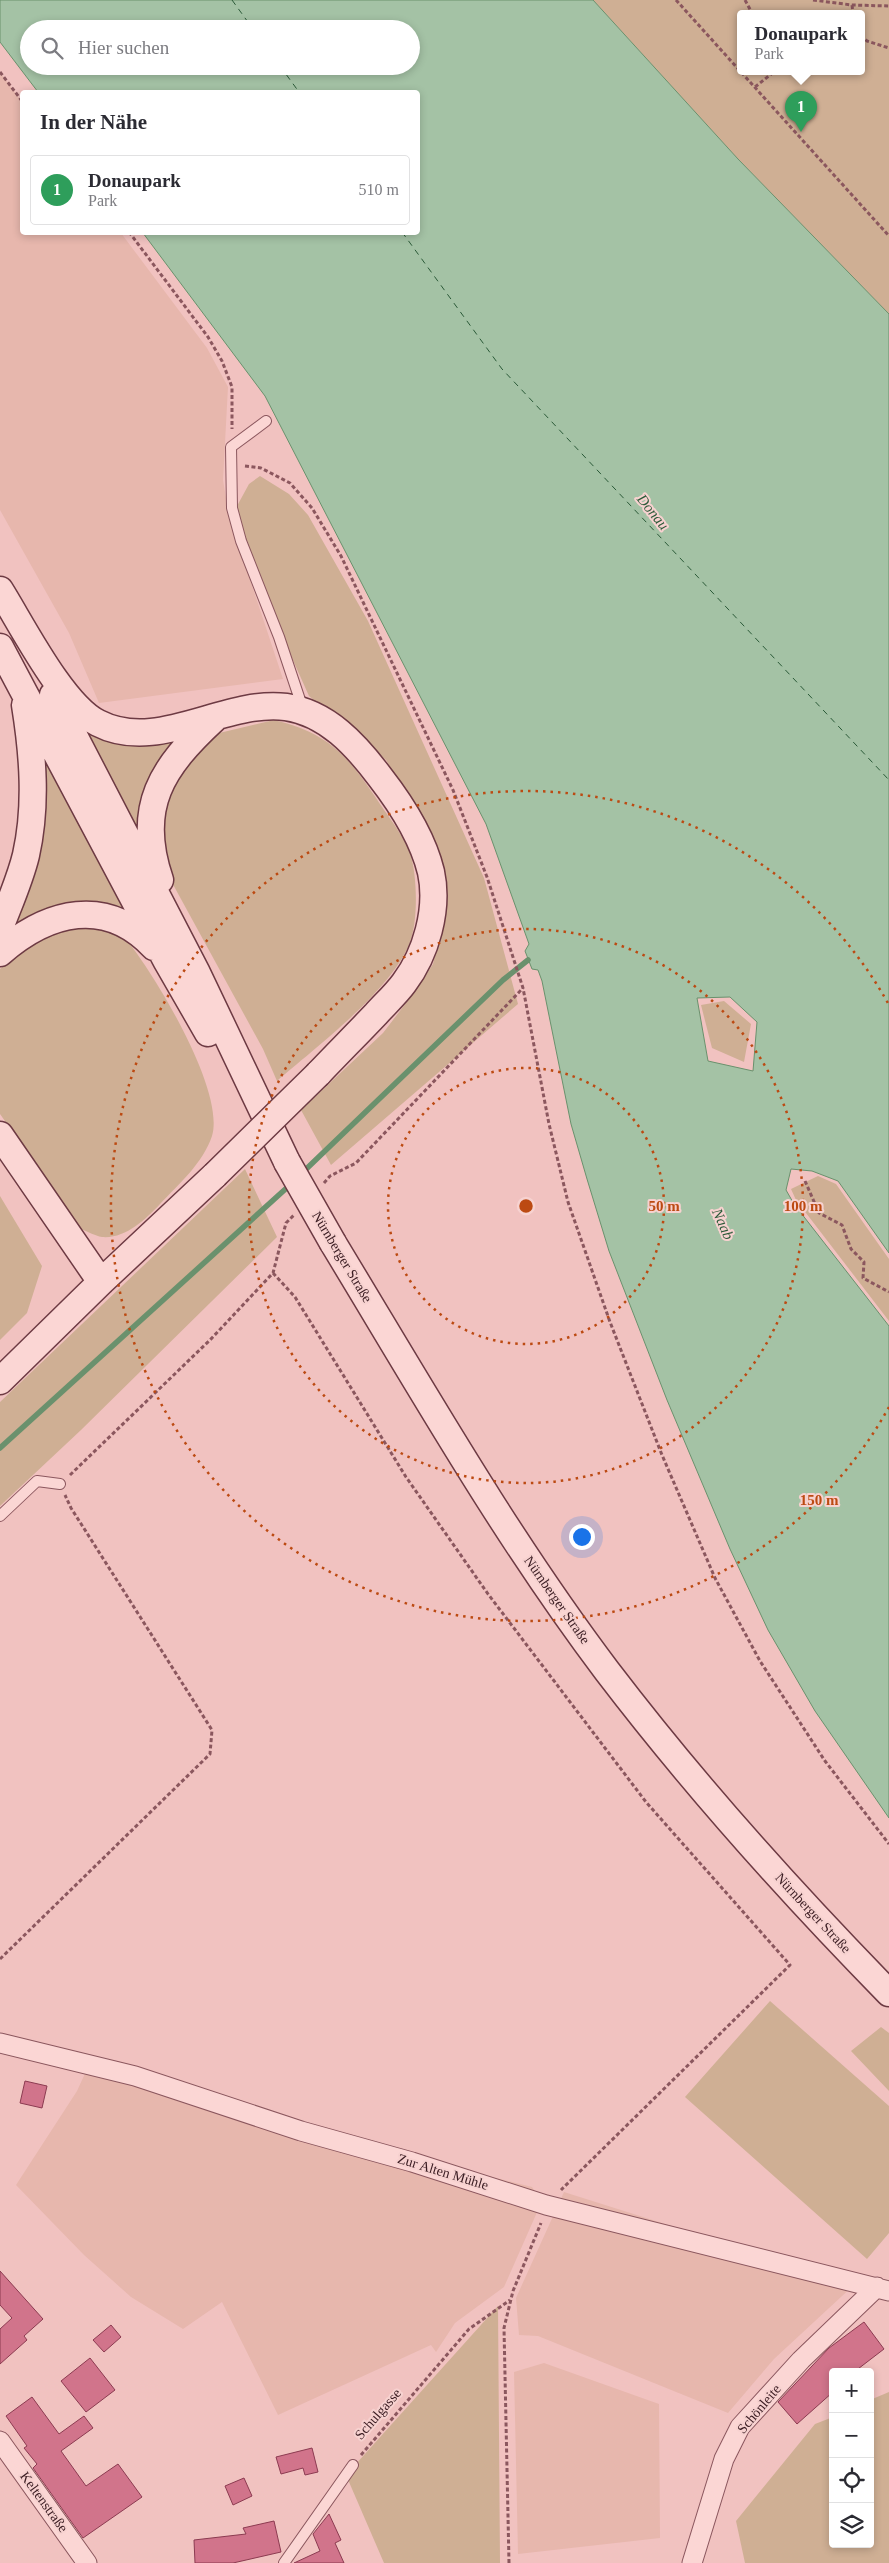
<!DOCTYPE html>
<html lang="de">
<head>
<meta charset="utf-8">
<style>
	body { margin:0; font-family:"Times New Roman",serif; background:#f7f7f7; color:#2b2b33 }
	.controls { position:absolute; right:15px; bottom:15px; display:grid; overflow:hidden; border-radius:5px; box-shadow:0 2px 8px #0003 }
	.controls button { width:45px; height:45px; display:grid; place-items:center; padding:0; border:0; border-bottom:1px solid #e1e1e2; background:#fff; color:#2b2b33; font:25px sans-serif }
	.you { position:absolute; left:581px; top:1536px; width:18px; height:18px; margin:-12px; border:4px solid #fff; border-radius:50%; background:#1a73e8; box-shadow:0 0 0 8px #1a73e833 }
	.badge { display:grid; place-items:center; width:32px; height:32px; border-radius:50%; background:#d93025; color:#fff; font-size:16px; font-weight:700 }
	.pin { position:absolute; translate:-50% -41px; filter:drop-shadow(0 1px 2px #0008) }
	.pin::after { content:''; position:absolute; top:26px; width:18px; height:15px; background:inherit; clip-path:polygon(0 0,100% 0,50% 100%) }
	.popup { position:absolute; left:737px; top:10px; width:128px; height:65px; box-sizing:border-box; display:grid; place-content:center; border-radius:5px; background:#fff; filter:drop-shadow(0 1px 4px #0005); font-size:16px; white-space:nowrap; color:#7c7c81 }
	.popup b { font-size:19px; color:#2b2b33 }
	.popup::after { content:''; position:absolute; left:50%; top:100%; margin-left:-10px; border:10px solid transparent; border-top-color:#fff }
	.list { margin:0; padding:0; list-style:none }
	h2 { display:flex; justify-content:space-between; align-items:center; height:65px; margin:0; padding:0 20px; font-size:21px }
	h2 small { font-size:16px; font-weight:400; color:#7c7c81 }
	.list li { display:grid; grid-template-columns:32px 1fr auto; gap:15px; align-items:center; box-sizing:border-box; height:70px; margin:0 10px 10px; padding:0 10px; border:1px solid #e1e1e2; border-radius:5px }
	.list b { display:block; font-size:19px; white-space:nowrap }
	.list p { margin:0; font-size:16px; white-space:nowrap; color:#7c7c81 }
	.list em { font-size:16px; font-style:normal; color:#7c7c81 }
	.icon { flex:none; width:28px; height:28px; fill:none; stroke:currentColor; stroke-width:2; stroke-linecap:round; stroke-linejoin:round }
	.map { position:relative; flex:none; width:889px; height:2563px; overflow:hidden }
	.search { position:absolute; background:#fff; box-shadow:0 2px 8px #0003; left:20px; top:20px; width:400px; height:55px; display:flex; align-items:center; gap:12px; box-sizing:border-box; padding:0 18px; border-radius:28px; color:#7c7c81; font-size:19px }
	.panel { position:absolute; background:#fff; box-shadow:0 2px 8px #0003; left:20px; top:90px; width:400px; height:145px; border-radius:5px }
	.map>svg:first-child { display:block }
	.farmland { fill:#e7b7ad }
	.green { fill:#cfaf94; fill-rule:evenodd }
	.water { fill:#a4c2a5; stroke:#6a916d; fill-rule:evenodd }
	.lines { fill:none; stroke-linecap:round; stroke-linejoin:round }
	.stream { stroke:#6a916d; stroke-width:5.5 }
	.ferry { stroke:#2b5a38; stroke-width:1; stroke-dasharray:6 5; stroke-linecap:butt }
	.building { fill:#d1748b; stroke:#8c3b51 }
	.lane-casing { stroke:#8b575e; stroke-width:12 }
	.street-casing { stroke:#8b575e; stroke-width:21 }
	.secondary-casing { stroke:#6d3a43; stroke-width:29 }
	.path { stroke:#8b575e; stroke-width:3; stroke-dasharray:4 2.5; stroke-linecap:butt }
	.lane { stroke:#fbd6d4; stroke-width:10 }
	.street { stroke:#fbd6d4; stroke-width:19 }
	.secondary { stroke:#fbd6d4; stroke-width:26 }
	.secondary-bridge-casing { stroke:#6d3a43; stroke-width:29; stroke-linecap:butt }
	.secondary-bridge { stroke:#fbd6d4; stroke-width:26 }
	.ring { fill:none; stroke:#bc4a12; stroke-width:2.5; stroke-dasharray:2.5 5 }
	.labels { text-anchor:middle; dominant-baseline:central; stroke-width:4; stroke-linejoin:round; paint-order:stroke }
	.street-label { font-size:14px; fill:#3a1c22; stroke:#f7d2d0 }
	.water-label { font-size:15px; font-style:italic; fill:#2b5a38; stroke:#f7d2d0 }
	.centre { fill:#bc4a12; stroke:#f7d2d0; stroke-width:2.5 }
	.ring-label { font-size:15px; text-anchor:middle; font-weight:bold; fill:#bc4a12; stroke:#f7d2d0; stroke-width:4; stroke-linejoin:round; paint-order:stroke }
</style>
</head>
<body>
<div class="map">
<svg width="889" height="2563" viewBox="0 0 889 2563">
	<rect width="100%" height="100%" fill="#f1c2c0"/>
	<path class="farmland" d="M0,72L22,102V232L121,233L207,348L228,387L223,480L229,516L283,679L99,703L69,633L0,510Z
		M88,2067L318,2133L532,2187L542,2201L504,2287L455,2323L436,2352L431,2345L278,2415L222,2302L183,2329L131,2297L84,2255L16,2185L77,2091Z
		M564,2192L855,2284L774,2359L728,2413L538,2336L519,2335L516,2298Z
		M544,2363L659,2404L660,2538L518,2554L514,2372Z"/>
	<path class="green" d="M593,0H889V314L738,159ZM741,13H861V71H741Z
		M260,476L289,494L308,515L368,621L484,878L518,1004L331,1165L301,1110L383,1033L416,990L433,964L442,923L425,827L386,760L309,696L249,562L237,506L249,484Z
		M274,720C329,733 348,756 378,801C388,816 406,839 411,856C417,878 418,917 411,939C396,987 315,1048 277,1081L263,1049L164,868L159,841L172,777L215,734Z
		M85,728L184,732L143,813L136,836L82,731Z
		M44,752L124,907L120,910C95,889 35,923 8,933Z
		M60,925L118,929C149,964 226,1089 212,1136C203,1163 179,1184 160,1204C145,1220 125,1239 102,1237C95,1236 87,1231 81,1229L0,1114V969L22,949Z
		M724,1001L751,1024L744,1062L712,1048L701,1005Z
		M245,1169L277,1237L81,1430L0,1506V1402Z
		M818,1176L836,1184L889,1259V1321L796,1200L791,1189Z
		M0,1196L42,1266L27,1313L0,1340Z
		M770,2001L889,2106V2233L867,2259L685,2097Z
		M881,2027L889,2033V2091L851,2051Z
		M498,2306L500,2563H384L346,2475Z
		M889,2392V2563H745L736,2521L815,2424L833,2417V2544H870V2400Z"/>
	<path class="water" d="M0,0H593L738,159L889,314V1253L838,1181L812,1171L791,1169L786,1190L794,1204L889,1326V1818L815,1711L768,1630L730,1549L667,1400L609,1251L587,1179L571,1124L542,981L538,970L532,969L525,951L529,944L486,824L265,396L143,233L418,232V92H38L0,42ZM29,29H411V66H29ZM730,997L757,1022L753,1071L708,1061L697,998Z"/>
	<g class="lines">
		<path class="stream" d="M301,1174L503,980L528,960
			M0,1448L291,1184"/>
		<path class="ferry" d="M232,0L253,29
			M280,66L299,92
			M402,232L502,369L889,780"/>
	</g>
	<path class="building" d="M25,2081L47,2086L42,2108L20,2103Z
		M0,2271L43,2319L24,2336L27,2340L0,2364V2329L12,2318L0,2305Z
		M864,2322L884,2349L854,2372H833V2392L797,2424L778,2402L829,2348Z
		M111,2325L121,2337L104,2352L93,2340Z
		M90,2358L115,2390L86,2412L61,2381Z
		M32,2397L59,2434L84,2416L93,2428L61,2451L86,2486L118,2464L142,2497L83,2538L33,2468L37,2464L24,2448L27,2446L6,2416Z
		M312,2448L318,2472L305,2475L303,2468L281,2474L276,2457Z
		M244,2478L252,2496L233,2505L225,2486Z
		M329,2514L341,2540L335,2543L344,2563H294L320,2551L313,2534Z
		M274,2521L281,2552L233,2563H195L194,2540L246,2534L243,2528Z"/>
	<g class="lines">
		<g class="lane-casing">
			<path id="lane" d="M266,421L231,447L232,508L241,541L279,637L303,709
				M0,1516L37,1481L60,1484
				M284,2563L353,2465"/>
		</g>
		<g class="street-casing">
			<path id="street" d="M0,2043L135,2076L301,2131L412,2162L546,2205L889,2291
				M0,2441L87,2563
				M692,2563L724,2459L740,2427L801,2360L877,2287"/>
		</g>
		<g class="secondary-casing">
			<path id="secondary" d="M0,590C22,625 62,705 98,723C158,754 224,699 286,707C327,713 356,745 380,777C401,804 423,839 431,872C439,909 426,954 404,983C396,994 385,1004 376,1014C357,1034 337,1054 318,1074
				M0,647L166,960L208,1033
				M53,695L197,973L287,1162
				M160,880C135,807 162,767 214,719
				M0,928C9,904 20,880 26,855C37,806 33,755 25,705
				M0,953C48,911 106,896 154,947
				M0,1135L101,1282
				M333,1243C421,1388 505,1536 607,1671C694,1785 789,1891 889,1993
				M0,1381L101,1282L215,1175"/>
		</g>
		<path class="path" d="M676,0L889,236
			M745,0L752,13
			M813,0L852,5L889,6
			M852,5L853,13
			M861,35L867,41L889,48
			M0,72L22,101
			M755,87L775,71
			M129,232L208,337L222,361L232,387V429
			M245,466L261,468L290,483L312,508L341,556L453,790L487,877L523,988L549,1124L568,1202L610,1322L662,1455L715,1578L760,1661L825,1761L889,1844
			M805,1181L819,1213L842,1225L851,1249L864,1262L863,1278L889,1292
			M324,1183L330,1176L356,1163L523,988
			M273,1273L295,1297L406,1477L488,1594L646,1802L790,1965L561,2190
			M70,1475L210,1340L273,1273L286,1223L294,1215
			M0,1959L210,1754L212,1730L71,1508L65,1495
			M361,2455L469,2329L510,2300
			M509,2563L504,2328L513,2291L541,2223"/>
		<use href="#lane" class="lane"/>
		<use href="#street" class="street"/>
		<use href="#secondary" class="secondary"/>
		<g class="secondary-bridge-casing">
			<path id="secondary-bridge" d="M287,1162L333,1243
				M215,1175L318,1074"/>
		</g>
		<use href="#secondary-bridge" class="secondary-bridge"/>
	</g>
	<g class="ring">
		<circle cx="526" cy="1206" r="138"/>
		<circle cx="526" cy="1206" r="277"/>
		<path d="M889 1407A415 415 0 1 1 889 1005"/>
	</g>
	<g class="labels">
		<g class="street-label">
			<text transform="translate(342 1257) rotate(59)">Nürnberger Straße</text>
			<text transform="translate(557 1600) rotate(55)">Nürnberger Straße</text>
			<text transform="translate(813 1913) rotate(47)">Nürnberger Straße</text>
			<text transform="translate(443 2172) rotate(17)">Zur Alten Mühle</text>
			<text transform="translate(759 2409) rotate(-50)">Schönleite</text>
			<text transform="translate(378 2414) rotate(-49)">Schulgasse</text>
			<text transform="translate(44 2502) rotate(54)">Keltenstraße</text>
		</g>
		<g class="water-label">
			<text transform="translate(653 512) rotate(51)">Donau</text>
			<text transform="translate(723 1224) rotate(66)">Naab</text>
		</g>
	</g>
	<circle cx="526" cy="1206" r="8" class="centre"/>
	<g class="ring-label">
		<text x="664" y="1211">50 m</text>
		<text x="803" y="1211">100 m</text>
		<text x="819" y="1505">150 m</text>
	</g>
</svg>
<div class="controls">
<button>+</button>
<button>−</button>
<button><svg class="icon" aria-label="locate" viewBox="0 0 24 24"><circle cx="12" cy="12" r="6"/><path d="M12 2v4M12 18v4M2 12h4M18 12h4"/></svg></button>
<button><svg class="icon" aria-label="layers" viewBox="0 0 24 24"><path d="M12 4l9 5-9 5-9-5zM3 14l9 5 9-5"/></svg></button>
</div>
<div class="you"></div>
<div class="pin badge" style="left:801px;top:132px;background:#2e9e5b">1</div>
<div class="popup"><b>Donaupark</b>Park</div>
<div class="search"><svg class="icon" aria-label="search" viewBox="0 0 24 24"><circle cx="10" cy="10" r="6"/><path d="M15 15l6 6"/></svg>Hier suchen</div>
<section class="panel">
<h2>In der Nähe<small></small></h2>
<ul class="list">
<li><span class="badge" style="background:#2e9e5b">1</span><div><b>Donaupark</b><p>Park</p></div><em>510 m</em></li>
</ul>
</section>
</div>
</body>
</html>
